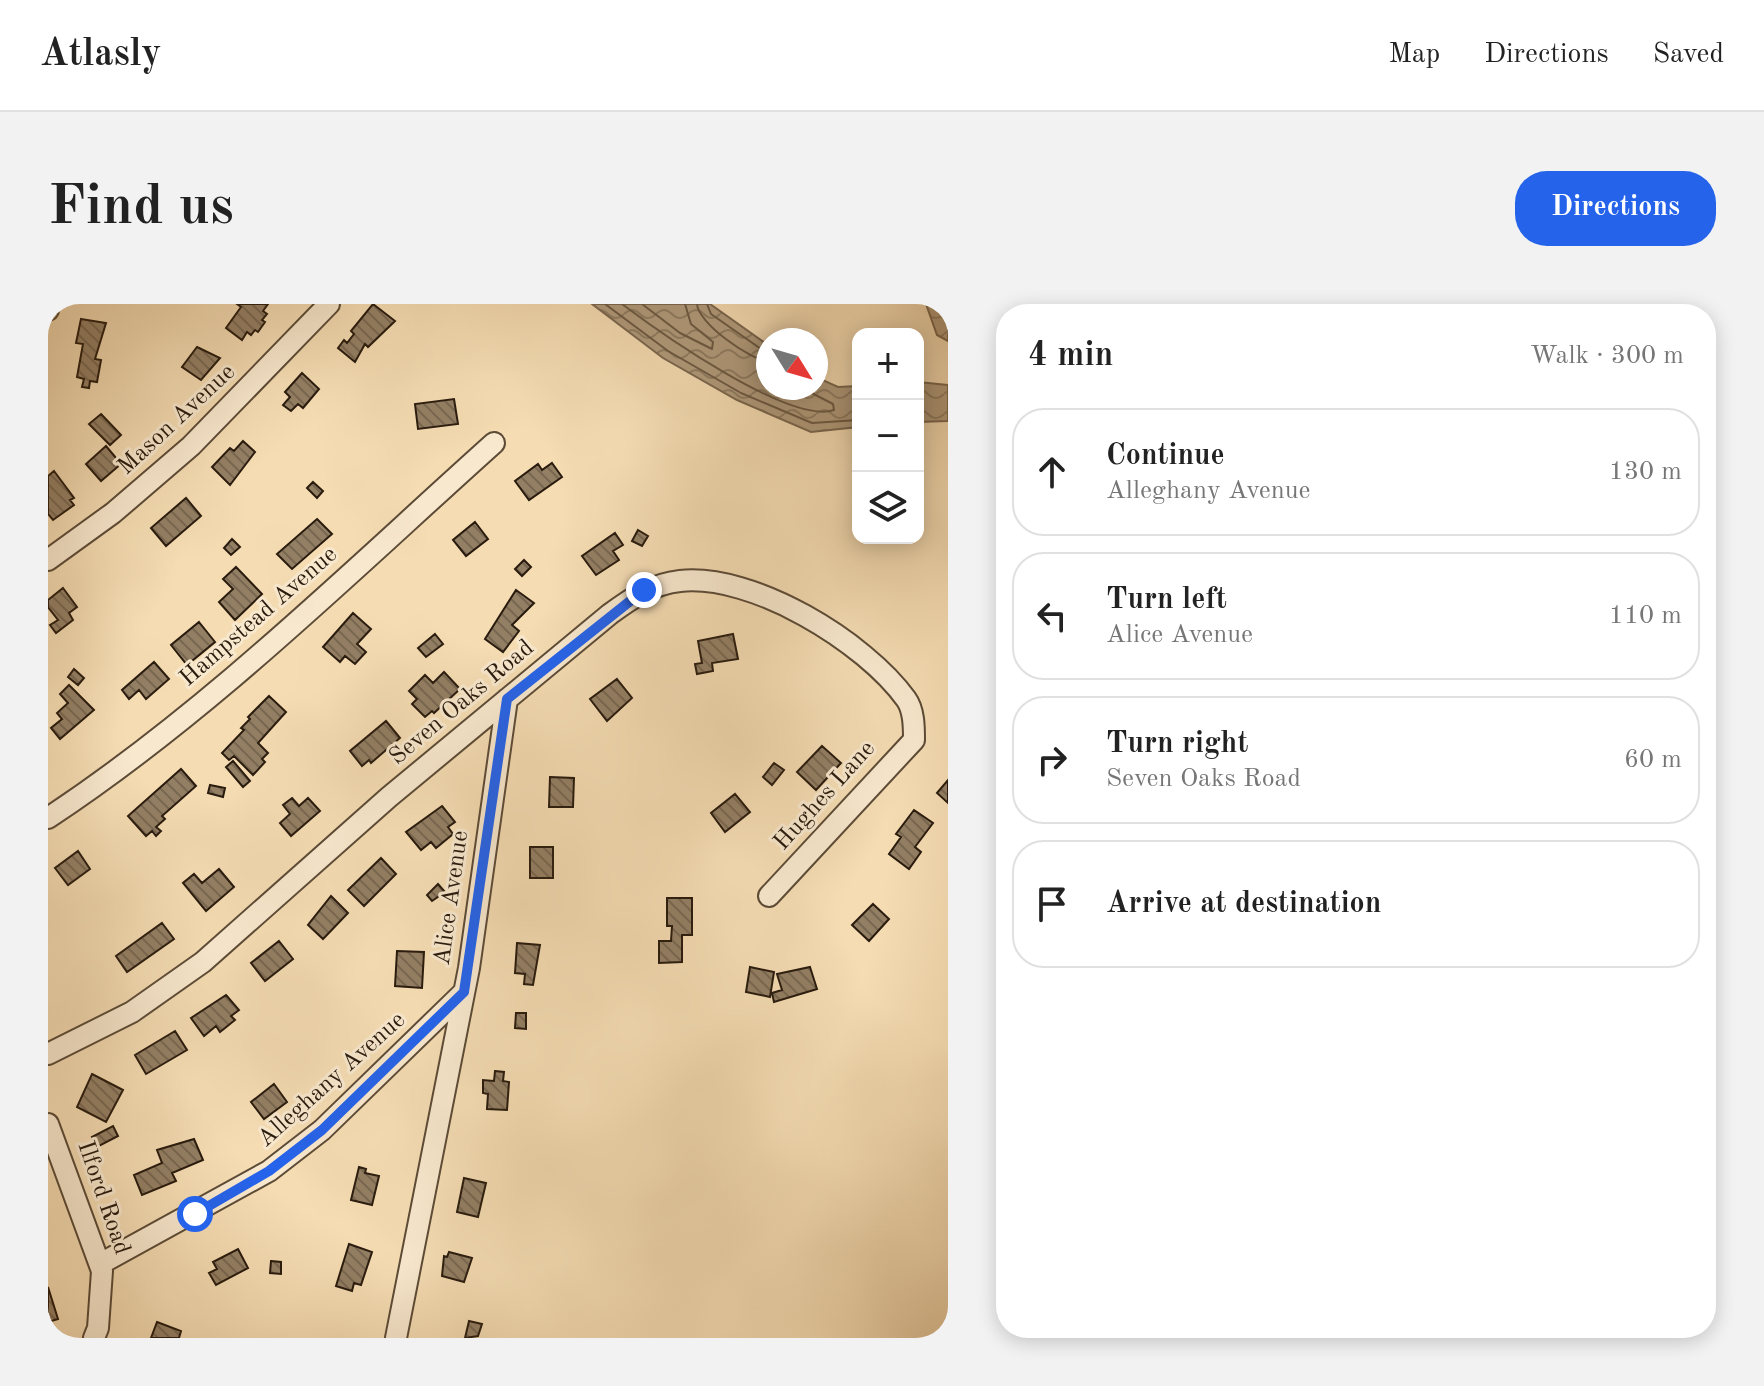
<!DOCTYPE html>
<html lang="en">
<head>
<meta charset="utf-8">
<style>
	body { margin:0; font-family:"Old Standard TT",serif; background:#f2f2f2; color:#222 }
	.controls { position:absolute; right:24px; top:24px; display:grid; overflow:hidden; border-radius:16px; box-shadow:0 4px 20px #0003 }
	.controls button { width:72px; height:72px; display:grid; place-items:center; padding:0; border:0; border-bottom:2px solid #e0e0e0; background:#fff; color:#222; font:40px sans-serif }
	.compass { position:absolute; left:708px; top:24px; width:72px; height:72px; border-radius:50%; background:#fff; box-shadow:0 4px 20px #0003; rotate:127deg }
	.stop { position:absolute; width:24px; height:24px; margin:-18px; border:6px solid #2563eb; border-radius:50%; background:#fff }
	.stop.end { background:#2563eb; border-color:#fff; box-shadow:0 2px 8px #0008 }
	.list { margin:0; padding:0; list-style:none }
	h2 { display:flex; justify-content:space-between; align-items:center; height:104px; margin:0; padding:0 32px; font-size:34px }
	h2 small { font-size:26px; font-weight:400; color:#767676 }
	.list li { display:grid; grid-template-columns:52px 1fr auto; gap:24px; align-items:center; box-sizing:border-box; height:128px; margin:0 16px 16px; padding:0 16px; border:2px solid #e0e0e0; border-radius:32px }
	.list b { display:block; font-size:30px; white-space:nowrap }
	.list p { margin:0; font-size:26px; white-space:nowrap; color:#767676 }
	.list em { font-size:26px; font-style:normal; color:#767676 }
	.icon { flex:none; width:44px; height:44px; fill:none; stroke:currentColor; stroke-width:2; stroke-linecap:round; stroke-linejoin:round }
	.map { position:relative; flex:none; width:900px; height:1034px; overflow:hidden; border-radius:32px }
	header { display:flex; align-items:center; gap:48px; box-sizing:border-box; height:112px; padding:0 40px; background:#fff; border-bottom:2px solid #e0e0e0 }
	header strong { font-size:38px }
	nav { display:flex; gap:44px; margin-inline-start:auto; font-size:28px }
	.intro { display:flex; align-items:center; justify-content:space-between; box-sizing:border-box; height:192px; padding:0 48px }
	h1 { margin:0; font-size:56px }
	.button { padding:20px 36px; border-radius:32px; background:#2563eb; color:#fff; font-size:28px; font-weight:700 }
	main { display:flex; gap:48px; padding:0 48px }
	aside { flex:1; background:#fff; border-radius:32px; box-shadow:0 4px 20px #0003 }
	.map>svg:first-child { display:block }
	.water { fill:url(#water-waves); stroke:#7a674f; stroke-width:2 }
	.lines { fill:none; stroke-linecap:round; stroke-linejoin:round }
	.shore { stroke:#6c5a44; stroke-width:2 }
	.building { fill:url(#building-back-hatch); stroke:#291b0e; stroke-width:2 }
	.minor-casing { stroke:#5c4b37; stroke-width:24 }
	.minor { stroke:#f8e8ce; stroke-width:20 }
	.route { stroke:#2563eb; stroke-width:10 }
	.labels { text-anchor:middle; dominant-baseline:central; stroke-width:6; stroke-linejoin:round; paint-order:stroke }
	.street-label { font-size:24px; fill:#291b0e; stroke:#f8e8ce }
</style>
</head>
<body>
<header>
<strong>Atlasly</strong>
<nav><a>Map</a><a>Directions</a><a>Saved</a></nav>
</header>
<div class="intro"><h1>Find us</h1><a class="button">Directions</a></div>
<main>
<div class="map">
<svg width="900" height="1034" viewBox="0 0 900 1034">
	<defs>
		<pattern id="water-waves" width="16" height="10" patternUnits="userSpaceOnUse" patternTransform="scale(2)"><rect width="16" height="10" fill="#b09a7b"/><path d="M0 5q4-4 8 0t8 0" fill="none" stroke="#8f7d63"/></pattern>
		<pattern id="building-back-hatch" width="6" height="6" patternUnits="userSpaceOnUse" patternTransform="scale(2)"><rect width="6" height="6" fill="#937f64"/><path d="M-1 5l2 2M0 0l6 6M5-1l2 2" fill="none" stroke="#786751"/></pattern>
	</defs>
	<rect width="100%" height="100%" fill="#f5dcb3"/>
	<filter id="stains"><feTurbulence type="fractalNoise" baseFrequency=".0025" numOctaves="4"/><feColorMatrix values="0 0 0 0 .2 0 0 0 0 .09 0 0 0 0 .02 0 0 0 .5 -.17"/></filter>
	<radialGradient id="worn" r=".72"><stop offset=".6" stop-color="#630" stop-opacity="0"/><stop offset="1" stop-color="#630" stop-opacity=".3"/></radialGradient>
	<path class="water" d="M544,0H662L720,41V84H768V73L790,83L810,82V123L763,128L689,96L615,54Z
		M878,0H900V37L889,31Z
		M870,78L900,81V117L870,118Z"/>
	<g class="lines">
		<path class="shore" d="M557,0L620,47L693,89L764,119L810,116
			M574,0C611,28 742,121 786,106L785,100L754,84
			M594,0L632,29L664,45L665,38L643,20L637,0
			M649,0C650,19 702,56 720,57
			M659,0L663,10L713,45L720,47"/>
	</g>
	<path class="building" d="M189,0H220L215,7L219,10L214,16L217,18L210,28L207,26L203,31L199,28L194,36L178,24L193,3Z
		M325,0L347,17L320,43L317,40L307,58L290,44L296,36L299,39L306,30L303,27Z
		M33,15L58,19L47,55L53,56L49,78L42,77L41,84L34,83L36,75L29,73L35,40L28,39Z
		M149,43L172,54L153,76L134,63Z
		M254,69L271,85L255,104L250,100L243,107L235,101L242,93L237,88Z
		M406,95L410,120L370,125L367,100Z
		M53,110L73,131L62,141L41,120Z
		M195,137L207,148L182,181L164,163L182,144L186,147Z
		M58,142L73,160L53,177L38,160Z
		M504,159L514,173L481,196L467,177L490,160L494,166Z
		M6,167L26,194L22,196L26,201L5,216L0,210V172Z
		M265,178L275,187L269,194L259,184Z
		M138,194L153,212L118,242L103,224Z
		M269,215L284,230L244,265L229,250Z
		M427,218L440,235L418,252L405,236Z
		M590,226L600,232L594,242L584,237Z
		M567,229L575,241L565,247L571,256L548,271L534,252Z
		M184,235L192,243L183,251L176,244Z
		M476,256L483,263L474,272L467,265Z
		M188,263L214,290L187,316L171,298L185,285L175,275Z
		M15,284L29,303L21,309L25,316L8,329L2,321L10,316L0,303V296Z
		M468,286L486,299L464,321L471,327L455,348L437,335Z
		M305,309L323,325L309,340L318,348L307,360L297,352L292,358L275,343Z
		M151,318L167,338L139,361L123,341Z
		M387,330L395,340L378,353L370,344Z
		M685,330L690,355L664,359L665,367L649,370L647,360L654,359L650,337Z
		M106,358L121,375L98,395L91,386L81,395L74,386Z
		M26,365L36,374L30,381L20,373Z
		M396,368L412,385L386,409L384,407L377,413L364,400L369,395L361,387L377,371L385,379Z
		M569,375L584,394L559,417L542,395Z
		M21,381L46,406L12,435L3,424L14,415L9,409L20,399L12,390Z
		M221,392L238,408L210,439L220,449L214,455L217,458L205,471L186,452L181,456L174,449L196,426L193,424L202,415L200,413Z
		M338,417L352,434L323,459L321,456L314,462L302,447Z
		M774,442L793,459L768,486L749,468Z
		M185,457L202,477L195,483L178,463Z
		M726,459L736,466L724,481L715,473Z
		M133,465L148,482L114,512L117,515L108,523L113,527L108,532L104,527L98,532L80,512Z
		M502,473L526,474L525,503H501Z
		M900,476V499L889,489Z
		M162,481L177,484L175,493L160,489Z
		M687,490L702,508L677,528L663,509Z
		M244,494L251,502L260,494L272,507L243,532L232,519L242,510L235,501Z
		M394,502L407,518L400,523L405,530L388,544L383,538L373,546L358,528Z
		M866,506L885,519L867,543L873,548L861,565L841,550L853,533L848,530Z
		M482,543H505V574H482Z
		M30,547L42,565L20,581L7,564Z
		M333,554L348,570L316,602L300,586Z
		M171,565L186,583L158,607L135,579L146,570L154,579Z
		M390,580L397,588L384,597L379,591Z
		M283,592L300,609L275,635L260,621Z
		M619,594H644V631H634V658L611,659V637H623L624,622H619Z
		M825,600L841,615L821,637L804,621Z
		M114,619L126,635L79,668L68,652Z
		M231,637L245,655L217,677L203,659Z
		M469,639L492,641L485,681L476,680L477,670L467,669Z
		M349,647L376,648L374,684L347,682Z
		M702,663L726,668L722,693L698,688Z
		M762,663L769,685L726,698L724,689L734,686L729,670Z
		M178,691L191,706L183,712L187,716L172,728L168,722L156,732L143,714Z
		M468,709H478V725L467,724Z
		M127,727L139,746L98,770L87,751Z
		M447,767L456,768L455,777L461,778L459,806L439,805L440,790L435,789V776L446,777Z
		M44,770L75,786L58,818L29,803Z
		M226,780L239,798L216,815L203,798Z
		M65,822L70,832L49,843L44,833Z
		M146,835L155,856L124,869L128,877L94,891L86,871L114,859L109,846Z
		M311,863L318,865L317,869L331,872L324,901L303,896Z
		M416,874L438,879L430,913L409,908Z
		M301,940L324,948L313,981L306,979L304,987L288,982Z
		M190,945L200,964L168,981L161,969L169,965L165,958Z
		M401,948L424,954L416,978L394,972L396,952L399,953Z
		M223,957L233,958V970L222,969Z
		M0,983L10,1015L0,1018Z
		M421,1017L434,1020L430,1032L417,1034Z
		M109,1018L133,1027L131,1034H103Z"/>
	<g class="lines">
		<g class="minor-casing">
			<path id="minor" d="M0,6L1,0
				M0,256L65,209L143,142L281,0
				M0,514C162,407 302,268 446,139
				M0,750L84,708L155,658L341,493L562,310C584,294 604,280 632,277C705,269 817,338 858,395C866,406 866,423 866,436L721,592
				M0,820L54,967L50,1024L46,1034
				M52,960L221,867L274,826L416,688
				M348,1034L421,664L459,395"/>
		</g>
		<use href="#minor" class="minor"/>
	</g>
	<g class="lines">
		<path class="route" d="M147,910L221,867L274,826L416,688L459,395L596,286"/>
	</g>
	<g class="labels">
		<g class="street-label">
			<text transform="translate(129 116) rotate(-43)">Mason Avenue</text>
			<text transform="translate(211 313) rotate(-41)">Hampstead Avenue</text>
			<text transform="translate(414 399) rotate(-40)">Seven Oaks Road</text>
			<text transform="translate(777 492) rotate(-48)">Hughes Lane</text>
			<text transform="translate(404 594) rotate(-82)">Alice Avenue</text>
			<text transform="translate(284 776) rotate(-42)">Alleghany Avenue</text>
			<text transform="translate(55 894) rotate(71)">Ilford Road</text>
		</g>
	</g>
	<rect width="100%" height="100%" filter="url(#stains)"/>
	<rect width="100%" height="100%" fill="url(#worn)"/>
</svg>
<div class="controls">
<button>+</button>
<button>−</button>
<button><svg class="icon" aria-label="layers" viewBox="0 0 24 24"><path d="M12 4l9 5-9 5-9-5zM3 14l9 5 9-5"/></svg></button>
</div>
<svg class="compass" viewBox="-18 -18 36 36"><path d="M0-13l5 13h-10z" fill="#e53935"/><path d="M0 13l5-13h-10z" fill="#767676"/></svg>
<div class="stop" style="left:147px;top:910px"></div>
<div class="stop end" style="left:596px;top:286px"></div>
</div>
<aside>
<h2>4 min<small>Walk · 300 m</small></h2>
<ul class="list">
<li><svg class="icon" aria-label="ahead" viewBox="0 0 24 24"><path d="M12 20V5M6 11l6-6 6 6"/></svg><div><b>Continue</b><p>Alleghany Avenue</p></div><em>130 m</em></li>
<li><svg class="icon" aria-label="left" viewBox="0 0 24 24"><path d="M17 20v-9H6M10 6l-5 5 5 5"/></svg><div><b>Turn left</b><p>Alice Avenue</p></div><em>110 m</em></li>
<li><svg class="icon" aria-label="right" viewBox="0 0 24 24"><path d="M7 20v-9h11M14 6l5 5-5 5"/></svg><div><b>Turn right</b><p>Seven Oaks Road</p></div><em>60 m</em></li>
<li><svg class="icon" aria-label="arrive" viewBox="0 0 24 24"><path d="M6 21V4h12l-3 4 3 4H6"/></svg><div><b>Arrive at destination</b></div></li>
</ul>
</aside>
</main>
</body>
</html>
